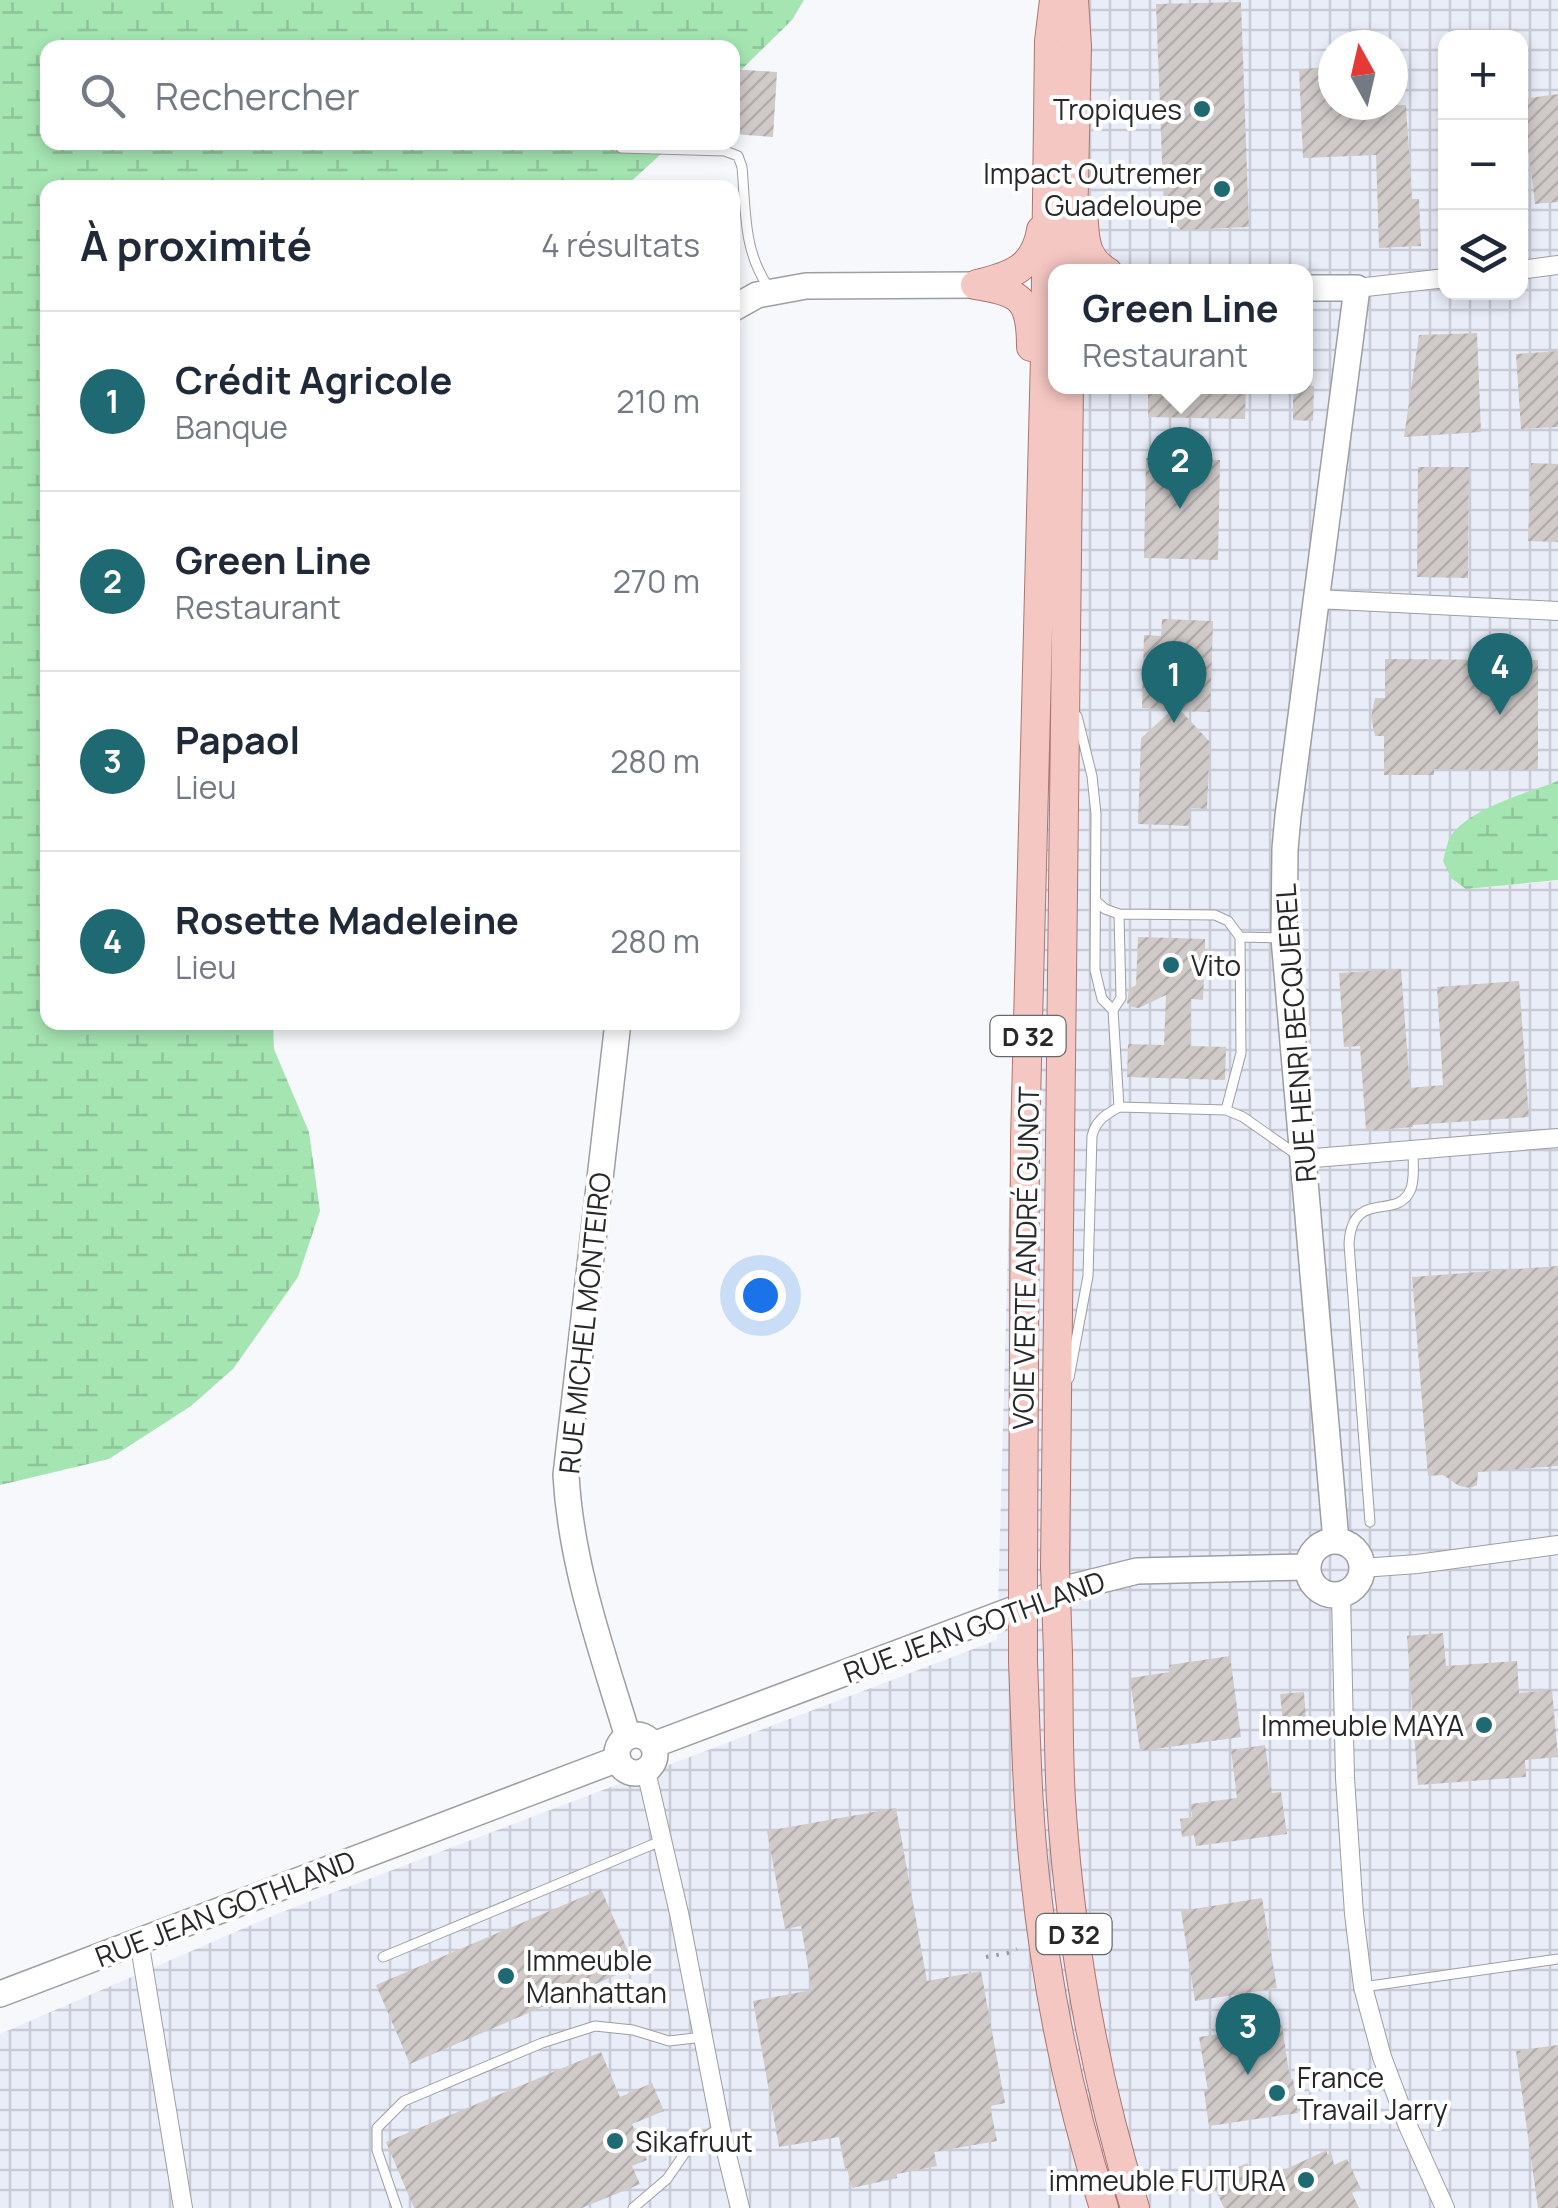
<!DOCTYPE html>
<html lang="fr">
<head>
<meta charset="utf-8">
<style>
	body { margin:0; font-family:Manrope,sans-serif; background:#f2f2f3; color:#1f2937 }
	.controls { position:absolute; right:30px; top:30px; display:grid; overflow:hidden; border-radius:20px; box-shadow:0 5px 15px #0003 }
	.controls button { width:90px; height:90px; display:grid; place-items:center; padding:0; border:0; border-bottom:2px solid #e0e1e3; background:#fff; color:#1f2937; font:50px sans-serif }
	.compass { position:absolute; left:1318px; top:30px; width:90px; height:90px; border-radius:50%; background:#fff; box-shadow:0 5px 15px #0003; rotate:352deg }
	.you { position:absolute; left:760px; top:1295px; width:35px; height:35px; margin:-25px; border:8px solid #fff; border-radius:50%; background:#1a73e8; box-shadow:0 0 0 15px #1a73e833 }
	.badge { display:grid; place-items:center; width:65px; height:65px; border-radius:50%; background:#1f6973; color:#fff; font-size:32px; font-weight:700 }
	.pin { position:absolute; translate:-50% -82px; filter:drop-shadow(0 2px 5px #0008) }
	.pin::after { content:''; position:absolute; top:52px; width:35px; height:30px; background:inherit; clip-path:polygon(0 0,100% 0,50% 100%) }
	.popup { position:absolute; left:1048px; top:264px; width:265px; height:130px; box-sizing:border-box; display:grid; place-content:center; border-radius:20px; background:#fff; filter:drop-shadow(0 2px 8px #0005); font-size:32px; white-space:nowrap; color:#747a83 }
	.popup b { font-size:38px; color:#1f2937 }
	.popup::after { content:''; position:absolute; left:50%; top:100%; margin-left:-20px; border:20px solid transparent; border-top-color:#fff }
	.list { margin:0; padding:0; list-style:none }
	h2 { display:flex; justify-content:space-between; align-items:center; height:130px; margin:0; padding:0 40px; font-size:42px }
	h2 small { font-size:32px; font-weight:400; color:#747a83 }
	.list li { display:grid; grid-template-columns:65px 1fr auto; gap:30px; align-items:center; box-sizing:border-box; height:180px; padding:0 40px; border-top:2px solid #e0e1e3 }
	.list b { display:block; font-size:38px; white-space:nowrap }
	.list p { margin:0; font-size:32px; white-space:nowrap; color:#747a83 }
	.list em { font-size:32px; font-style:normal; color:#747a83 }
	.icon { flex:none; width:55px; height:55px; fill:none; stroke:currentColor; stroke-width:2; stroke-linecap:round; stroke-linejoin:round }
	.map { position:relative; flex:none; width:1558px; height:2208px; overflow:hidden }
	.search { position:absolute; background:#fff; box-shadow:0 5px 15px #0003; left:40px; top:40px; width:700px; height:110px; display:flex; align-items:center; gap:25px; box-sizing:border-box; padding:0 35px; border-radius:20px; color:#747a83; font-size:38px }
	.panel { position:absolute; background:#fff; box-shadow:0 5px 15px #0003; left:40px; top:180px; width:700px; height:850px; border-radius:20px }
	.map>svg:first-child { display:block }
	.industrial { fill:url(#industrial-grid); fill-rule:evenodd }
	.wetland { fill:url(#wetland-marsh) }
	.building { fill:url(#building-hatch) }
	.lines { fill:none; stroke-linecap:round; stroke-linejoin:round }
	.lane-casing { stroke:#9d9ea2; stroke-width:11 }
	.street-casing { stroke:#9d9ea2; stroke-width:20 }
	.secondary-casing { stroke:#9d9ea2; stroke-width:28 }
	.primary-casing { stroke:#a97773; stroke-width:30 }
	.path { stroke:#9a9b9e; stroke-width:4; stroke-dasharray:2.5 8; stroke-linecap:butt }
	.lane { stroke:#fff; stroke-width:9 }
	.street { stroke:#fff; stroke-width:18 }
	.secondary { stroke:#fff; stroke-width:25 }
	.primary { stroke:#f5c7c3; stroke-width:28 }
	.primary-bridge-casing { stroke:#a97773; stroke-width:30; stroke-linecap:butt }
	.primary-bridge { stroke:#f5c7c3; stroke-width:28 }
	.poi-dot { fill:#1f6973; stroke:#fff; stroke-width:4 }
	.labels { text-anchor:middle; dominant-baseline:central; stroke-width:8; stroke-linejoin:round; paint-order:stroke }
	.shield { fill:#fff; stroke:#686869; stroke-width:2.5 }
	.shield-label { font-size:25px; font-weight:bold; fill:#272829 }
	.poi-label { font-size:28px; fill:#272829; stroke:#fff; text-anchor:end }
	.street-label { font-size:28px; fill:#272829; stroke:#fff }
</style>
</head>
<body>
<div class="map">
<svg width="1558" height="2208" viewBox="0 0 1558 2208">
	<defs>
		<pattern id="industrial-grid" width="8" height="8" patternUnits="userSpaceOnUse" patternTransform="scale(2.5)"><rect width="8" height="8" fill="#e9edf8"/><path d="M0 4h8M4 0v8" fill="none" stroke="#c8cbd5"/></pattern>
		<pattern id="wetland-marsh" width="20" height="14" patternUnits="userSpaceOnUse" patternTransform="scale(2.5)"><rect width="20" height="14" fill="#a5e5b2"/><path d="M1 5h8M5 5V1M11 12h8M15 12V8" fill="none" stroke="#8ec499"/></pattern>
		<pattern id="building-hatch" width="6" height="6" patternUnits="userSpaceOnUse" patternTransform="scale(2.5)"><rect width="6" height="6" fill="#d0cbc9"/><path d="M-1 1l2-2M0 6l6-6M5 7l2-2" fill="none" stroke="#b3aead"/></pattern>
	</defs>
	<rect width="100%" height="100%" fill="#f6f8fc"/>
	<path class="industrial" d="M1043,0H1558V781L1512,798L1466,889L1558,881V2208H0V2034L277,1914L997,1640ZM1446,38H1520V292H1446ZM1333,45H1393V105H1333ZM1055,272H1305V386H1055Z"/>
	<path class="wetland" d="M0,0H804L792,20L742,69H733L732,48H48V142L673,143L625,187L48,188V1022L273,1023L274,1049L309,1132L320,1211L298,1277L233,1369L191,1406L109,1459L0,1485Z
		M1558,781V880L1466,889L1451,878L1443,861C1445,854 1447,843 1450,837C1469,808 1527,793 1558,781Z"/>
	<path class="building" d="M1241,2L1249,227L1181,230L1164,214L1156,4Z
		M1333,67V105H1406L1412,199H1419L1421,246L1379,248L1376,155L1303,158L1299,69Z
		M732,69L777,72L773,137L732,134Z
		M1558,94V202L1535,204L1522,99Z
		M1477,333L1481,432L1404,437L1419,335Z
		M1558,351V427L1521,429L1516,354Z
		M1148,386H1246L1245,419L1148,417Z
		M1293,386H1314L1313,421L1293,420Z
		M1146,458L1220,460L1218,560L1144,558Z
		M1531,463L1558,464V542L1528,541Z
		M1418,467H1469L1468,578L1417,577Z
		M1162,619L1213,621L1210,712L1181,711L1210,742L1207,809L1190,808V826L1138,824L1141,738L1172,710L1142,708L1144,635L1161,636Z
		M1385,659L1538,660V770L1434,769V775H1384V736H1375L1371,717L1375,698H1385Z
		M1138,937L1205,939V952H1217V978H1204L1203,1000L1191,999L1190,1046L1226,1047L1225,1080L1127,1077L1128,1044L1164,1045L1166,995L1139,1008L1132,1007L1127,1003L1129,989L1136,985Z
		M1401,969L1410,1088L1443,1085L1437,987L1519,981L1529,1117L1413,1125V1127L1366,1131L1360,1046L1344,1047L1339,973Z
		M1558,1266V1466L1478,1472L1477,1485L1470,1488L1459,1486L1443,1475L1428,1476L1412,1277Z
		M1443,1633L1446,1666L1517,1661L1519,1693L1552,1690L1558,1757L1525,1760L1526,1777L1418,1785L1407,1636Z
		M1230,1656L1241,1737L1140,1751L1130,1678L1170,1672L1169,1665Z
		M1304,1692L1307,1730L1284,1732L1280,1694Z
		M1265,1745L1272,1793L1281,1792L1287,1834L1196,1846L1194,1835L1182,1837L1180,1819L1192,1817L1191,1804L1237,1798L1231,1750Z
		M896,1808L927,1981L981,1971L1005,2103L990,2106L997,2141L934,2152L937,2166L897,2174V2178L852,2188L847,2168L845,2169L839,2137L779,2147L753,2001L812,1990L801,1926L785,1929L767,1831Z
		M601,1889L635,1967L410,2064L376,1985Z
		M1262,1898L1277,1988L1195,2001L1181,1911Z
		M1282,2025L1290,2079H1293L1298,2113L1209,2126L1204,2091H1208L1199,2037Z
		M1558,2045V2208H1538L1516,2051Z
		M601,2052L620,2097L652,2083L664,2111L632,2124L647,2160L632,2166L640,2184L582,2208H414L386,2142Z
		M1327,2150V2154L1332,2155L1334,2165L1347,2159L1361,2189L1352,2193L1359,2208H1224L1211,2180L1247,2163L1254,2178L1271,2176Z"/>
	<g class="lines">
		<g class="lane-casing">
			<path id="lane" d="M621,148L725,151L738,156L742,167C746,211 743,251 769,288
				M1097,902L1105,909L1119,914L1121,998L1113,1010
				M1119,914L1215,915L1228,921L1240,937
				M1281,938L1240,937L1241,1053L1226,1110L1243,1117L1300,1157
				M1119,1107L1226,1110
				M1069,1378L1088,1276L1092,1136C1096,1120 1105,1115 1119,1107L1113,1010L1102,999L1095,970L1096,814L1092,776L1077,716
				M1370,1522L1349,1244C1352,1188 1396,1221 1410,1191C1415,1181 1413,1162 1413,1150
				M383,1957L661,1841
				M1363,1987L1558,1959
				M397,2208L377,2150V2128L404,2101L542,2043L595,2026L633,2030L669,2041L703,2037
				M633,2208L667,2179L689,2147L721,2127"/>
		</g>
		<g class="street-casing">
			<path id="street" d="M1520,270L1558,265
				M1357,288L1446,278
				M1316,599L1558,611
				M1302,1159L1558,1138
				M1362,1568L1417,1564L1558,1545
				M1341,1594L1345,1778L1354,1914L1363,1987L1382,2057L1408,2126L1445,2208
				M646,1771L679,1913L722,2135L740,2208
				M139,1940L183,2208"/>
		</g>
		<g class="secondary-casing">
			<path id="secondary" d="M1305,288H1357L1288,816L1285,849L1284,938L1336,1541
				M732,309L757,295L806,286L975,285
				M618,1022L566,1475C571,1566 602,1651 628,1737
				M1308 1568a27 27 0 1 1 54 0a27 27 0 1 1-54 0Z
				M617 1754a19 19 0 1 1 38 0a19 19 0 1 1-38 0Z
				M653,1745L1073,1587L1137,1571L1307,1567
				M0,1994L618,1759"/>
		</g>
		<g class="primary-casing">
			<path id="primary" d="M1084,223C1085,245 1088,260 1108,272
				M1072,272L1077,46L1074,0
				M977,284C1011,276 1035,268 1041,230
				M975,285C1021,292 1031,299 1031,347
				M1055,1566L1069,386
				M1023,1575L1025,1140L1045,356L1049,41L1054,0
				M1058,1654C1059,1702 1058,1751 1061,1800C1070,1939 1094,2075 1135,2208
				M1023,1662C1026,1733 1027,1806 1035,1877C1047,1990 1069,2100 1104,2208"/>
		</g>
		<path class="path" d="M986,1957L1008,1953L1017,1949"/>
		<use href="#lane" class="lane"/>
		<use href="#street" class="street"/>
		<use href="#secondary" class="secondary"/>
		<use href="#primary" class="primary"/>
		<g class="primary-bridge-casing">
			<path id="primary-bridge" d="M1055,1566L1058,1654
				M1023,1575V1662"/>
		</g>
		<use href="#primary-bridge" class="primary-bridge"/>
	</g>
	<g class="poi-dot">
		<circle cx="1202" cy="109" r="10"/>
		<circle cx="1222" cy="189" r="10"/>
		<circle cx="1171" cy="965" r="10"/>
		<circle cx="1484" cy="1725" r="10"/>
		<circle cx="506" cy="1976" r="10"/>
		<circle cx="1277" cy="2093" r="10"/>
		<circle cx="615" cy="2141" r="10"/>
		<circle cx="1306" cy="2180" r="10"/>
	</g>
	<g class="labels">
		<g class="shield">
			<rect x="990.5" y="1016" width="75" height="40" rx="8"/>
			<rect x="1036.5" y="1914" width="75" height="40" rx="8"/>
		</g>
		<g class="shield-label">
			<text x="1028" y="1036">D 32</text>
			<text x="1074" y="1934">D 32</text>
		</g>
		<g class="poi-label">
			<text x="1182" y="109">Tropiques</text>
			<text x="1202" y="173">Impact Outremer<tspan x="1202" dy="32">Guadeloupe</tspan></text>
			<text x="1191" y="965" text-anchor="start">Vito</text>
			<text x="1464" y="1725">Immeuble MAYA</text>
			<text x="526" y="1960" text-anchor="start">Immeuble<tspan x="526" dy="32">Manhattan</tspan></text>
			<text x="1297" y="2077" text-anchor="start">France<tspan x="1297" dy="32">Travail Jarry</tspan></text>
			<text x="635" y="2141" text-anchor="start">Sikafruut</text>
			<text x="1286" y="2180">immeuble FUTURA</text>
		</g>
		<g class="street-label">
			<text transform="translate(1295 1033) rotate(-94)">RUE HENRI BECQUEREL</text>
			<text transform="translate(1025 1258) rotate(-89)">VOIE VERTE ANDRÉ GUNOT</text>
			<text transform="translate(584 1323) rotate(-84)">RUE MICHEL MONTEIRO</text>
			<text transform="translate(974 1626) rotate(-20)">RUE JEAN GOTHLAND</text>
			<text transform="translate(225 1908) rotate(-21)">RUE JEAN GOTHLAND</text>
		</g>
	</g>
</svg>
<div class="controls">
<button>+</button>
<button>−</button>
<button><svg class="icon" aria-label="layers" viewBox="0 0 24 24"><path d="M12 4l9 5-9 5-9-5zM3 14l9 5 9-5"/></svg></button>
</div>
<svg class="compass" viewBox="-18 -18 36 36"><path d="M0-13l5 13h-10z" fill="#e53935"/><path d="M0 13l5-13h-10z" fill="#747a83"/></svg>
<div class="you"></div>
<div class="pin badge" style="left:1174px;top:723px">1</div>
<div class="pin badge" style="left:1180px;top:509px">2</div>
<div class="popup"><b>Green Line</b>Restaurant</div>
<div class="pin badge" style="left:1248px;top:2075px">3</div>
<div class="pin badge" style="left:1500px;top:715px">4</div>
<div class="search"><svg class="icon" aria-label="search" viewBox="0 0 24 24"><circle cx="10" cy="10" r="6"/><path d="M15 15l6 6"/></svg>Rechercher</div>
<section class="panel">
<h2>À proximité<small>4 résultats</small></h2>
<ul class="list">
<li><span class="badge">1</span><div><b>Crédit Agricole</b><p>Banque</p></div><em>210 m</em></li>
<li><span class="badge">2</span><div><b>Green Line</b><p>Restaurant</p></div><em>270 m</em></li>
<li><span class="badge">3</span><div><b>Papaol</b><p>Lieu</p></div><em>280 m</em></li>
<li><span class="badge">4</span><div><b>Rosette Madeleine</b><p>Lieu</p></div><em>280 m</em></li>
</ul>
</section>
</div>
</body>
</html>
